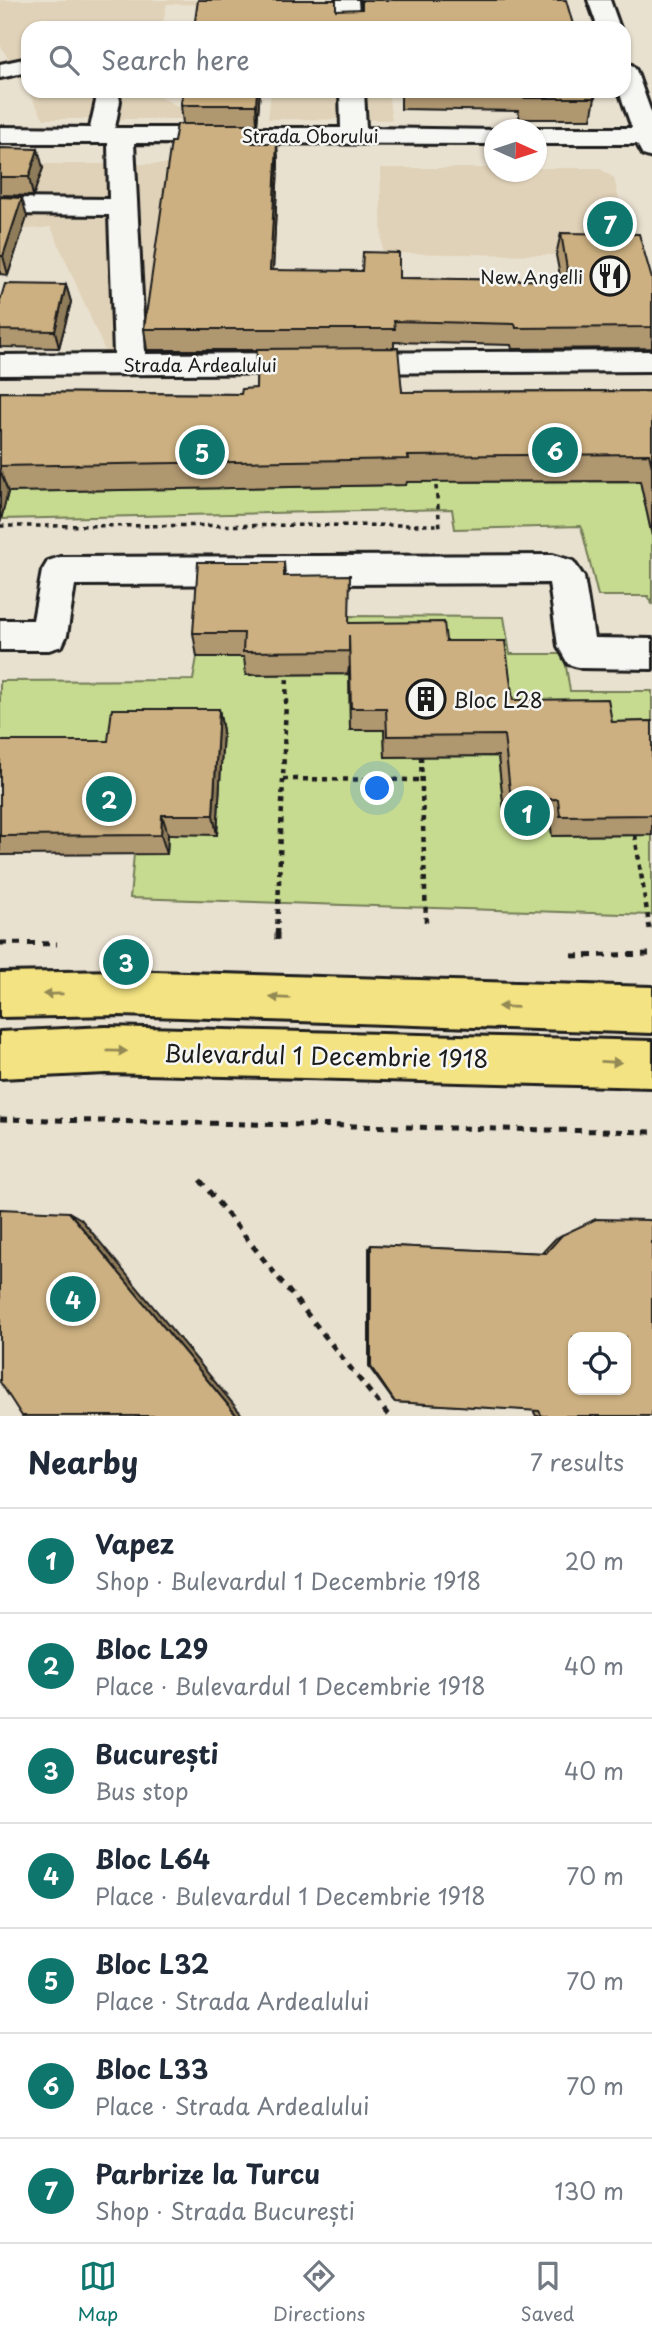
<!DOCTYPE html>
<html lang="en">
<head>
<meta charset="utf-8">
<style>
	body { margin:0; font-family:"Playpen Sans",sans-serif; background:#f2f2f3; color:#1f2937 }
	.controls { position:absolute; right:21px; bottom:21px; display:grid; overflow:hidden; border-radius:14px; box-shadow:0 2px 5px #0004 }
	.controls button { width:63px; height:63px; display:grid; place-items:center; padding:0; border:0; border-bottom:2px solid #e0e1e3; background:#fff; color:#1f2937; font:35px sans-serif }
	.compass { position:absolute; left:484px; top:119px; width:63px; height:63px; border-radius:50%; background:#fff; box-shadow:0 2px 5px #0004; rotate:93deg }
	.you { position:absolute; left:378px; top:789px; width:24px; height:24px; margin:-18px; border:5px solid #fff; border-radius:50%; background:#1a73e8; box-shadow:0 0 0 10px #1a73e833 }
	.badge { display:grid; place-items:center; width:46px; height:46px; border-radius:50%; background:#0f766e; color:#fff; font-size:23px; font-weight:700 }
	.pin { position:absolute; translate:-50% -50%; border:4px solid #fff; box-shadow:0 2px 7px #0006 }
	.list { margin:0; padding:0; list-style:none }
	h2 { display:flex; justify-content:space-between; align-items:center; height:91px; margin:0; padding:0 28px; font-size:30px }
	h2 small { font-size:23px; font-weight:400; color:#747a83 }
	.list li { display:grid; grid-template-columns:46px 1fr auto; gap:21px; align-items:center; box-sizing:border-box; height:105px; padding:0 28px; border-top:2px solid #e0e1e3 }
	.list b { display:block; font-size:26px; white-space:nowrap }
	.list p { margin:0; font-size:23px; white-space:nowrap; color:#747a83 }
	.list em { font-size:23px; font-style:normal; color:#747a83 }
	.icon { flex:none; width:38px; height:38px; fill:none; stroke:currentColor; stroke-width:2; stroke-linecap:round; stroke-linejoin:round }
	.map { position:relative; flex:none; width:652px; height:1416px; overflow:hidden }
	.search { position:absolute; background:#fff; box-shadow:0 2px 5px #0004; left:21px; right:21px; top:21px; height:77px; display:flex; align-items:center; gap:18px; box-sizing:border-box; padding:0 24px; border-radius:21px; color:#747a83; font-size:26px }
	.sheet { height:826px; background:#fff }
	nav { display:flex; justify-content:space-around; align-items:center; box-sizing:border-box; height:98px; border-top:2px solid #e0e1e3; background:#fff; font-size:19px; color:#747a83 }
	nav a { display:grid; justify-items:center; gap:4px }
	nav .on { color:#0f766e }
	.map>svg:first-child { display:block }
	.built { fill:#e0d2b8 }
	.green { fill:#c7db90; stroke:#727c56; stroke-width:2 }
	.lines { fill:none; stroke-linecap:round; stroke-linejoin:round }
	.minor-casing { stroke:#1c1c1c; stroke-width:6 }
	.major-casing { stroke:#1c1c1c; stroke-width:6 }
	.path-far2 { stroke:#1c1c1c; stroke-width:3.5; stroke-dasharray:4.5 4.5; stroke-linecap:butt }
	.path-far1 { stroke:#1c1c1c; stroke-width:4.5; stroke-dasharray:5 5; stroke-linecap:butt }
	.path { stroke:#1c1c1c; stroke-width:5; stroke-dasharray:7 7; stroke-linecap:butt }
	.minor { fill:#f6f6f2; fill-rule:evenodd }
	.major { fill:#f4e382; fill-rule:evenodd }
	.wall { fill:#af976f; stroke:#1c1c1c; stroke-width:2 }
	.shaded-wall { fill:#8f7b5a; stroke:#1c1c1c; stroke-width:2 }
	.building { fill:#ccb081; stroke:#1c1c1c; stroke-width:2; fill-rule:evenodd }
	.oneway { fill:#938954 }
	.labels { text-anchor:middle; dominant-baseline:central; stroke-width:5; stroke-linejoin:round; paint-order:stroke }
	.far-street-label { font-size:18px; fill:#1c1c1c; stroke:#f6f6f2 }
	.far-poi-label { font-size:18px; fill:#1c1c1c; stroke:#f6f6f2; text-anchor:end }
	.poi-label { font-size:21px; fill:#1c1c1c; stroke:#f6f6f2; text-anchor:start }
	.near-street-label { font-size:24px; fill:#1c1c1c; stroke:#f6f6f2 }
</style>
</head>
<body>
<div class="map">
<svg width="652" height="1416" viewBox="0 0 652 1416">
	<rect width="100%" height="100%" fill="#e9e1d0"/>
	<filter id="ink" filterUnits="userSpaceOnUse"><feTurbulence type="fractalNoise" baseFrequency=".0143" numOctaves="2"/><feDisplacementMap in="SourceGraphic" scale="14" xChannelSelector="R" yChannelSelector="G"/><feConvolveMatrix kernelMatrix="1 2 1 2 8 2 1 2 1" color-interpolation-filters="sRGB"/></filter>
	<g filter="url(#ink)">
		<path class="built" d="M0,0H376L379,28L279,6L167,4L162,28H28V91H150L186,111L185,119H44L0,45Z
			M271,91H388L392,120L268,119Z
			M0,164H278L269,352L105,351L51,227L0,232Z
			M380,168H494V172H536L537,168H599L614,178L633,256L382,253Z"/>
		<path class="green" d="M400,414L462,482L640,481L652,536V605L648,596H598L581,526L455,529L452,509L1,519L0,522V492L406,485Z
			M349,616L504,617L510,654H564L570,691H652V743L506,723L350,647Z
			M197,657H246V675L349,674L350,730H384L385,757L498,756L505,820L550,819L552,836L652,835V915L130,898L134,854H167L168,834L115,762L0,763V681L193,680Z"/>
		<g class="lines">
			<g class="minor-casing">
				<path id="minor" d="M336,0H358L360,28H338Z
					M588,0H610L620,28H598Z
					M28,58V72L0,78V64Z
					M624,63L632,65L636,70L652,115V158L643,155L637,144H536V130H532L536,128H632L619,91H624Z
					M94,91H118L120,101L115,128H341L340,91H364L366,128L498,130H494V144L134,143L145,354L652,351V371L0,375V355L114,354L109,215L0,214V198L109,199L108,143H0V127L90,128L96,101Z
					M553,555L573,561L584,577L594,638L652,639V669L581,668L568,664L558,646L549,583L75,585L67,635L62,646L49,650H0V620H33L42,571L48,561L60,557Z"/>
			</g>
			<g class="major-casing">
				<path id="major" d="M120,971L652,987V1033L120,1015L0,1017V973Z
					M106,1027L652,1041V1087L106,1073L0,1078V1032Z"/>
			</g>
			<path class="path-far2" d="M435,477L440,527
				M0,526L440,525"/>
			<path class="path-far1" d="M421,757L426,922
				M283,779L422,780
				M635,835L650,931
				M277,934L287,675"/>
			<path class="path" d="M277,940V932
				M0,943L57,944
				M572,956L652,954
				M0,1119L652,1132
				M200,1180L389,1416"/>
			<use href="#minor" class="minor"/>
			<use href="#major" class="major"/>
		</g>
		<path class="wall" d="M183,91H260L257,125H254L255,143H277L278,164L273,270L399,278L561,281L556,255L561,233L652,279V348L512,349L511,345L394,342V348L402,392L652,391V536L640,481L407,482L406,485L8,492L0,523V392L241,394L256,388L257,350H147L144,329L174,142L183,124L181,105Z
			M401,91H593L595,98L591,119H520L518,111L401,109Z
			M0,148L43,168L33,196L0,195Z
			M0,197L27,217L8,275L0,274Z
			M66,285L71,302L59,348L0,347V301Z
			M284,562L285,576L349,623L446,641L513,700L612,722L652,721V835L552,836L550,819L505,820L498,756L385,757L384,730H350L349,667L348,674L246,675L244,657H197L193,633Z
			M219,709L223,731L217,835L168,834L167,854L0,855V741H108Z
			M562,1235L652,1416H536L533,1410L395,1402L393,1400L369,1367V1248L371,1245L542,1253L555,1239Z"/>
		<path class="shaded-wall" d="M257,91H260L257,125L256,105Z
			M277,143L278,164L272,292L270,270Z
			M38,149L43,168L33,196L29,177Z
			M22,198L27,217L8,275L3,256Z
			M66,285L71,302L59,348L55,331Z
			M0,470L8,492L0,523Z
			M219,709L223,731L217,835L213,815Z
			M162,815L168,834L167,854L161,835Z
			M69,1212L81,1219L243,1416H237Z"/>
		<path class="building" d="M198,0H336V10L362,9V0H566L574,28H194Z
			M183,91H257L256,105H181Z
			M521,91H593L595,98H523Z
			M177,124H254L252,143H277L270,270L362,271L363,252L399,253V278L569,281L561,233L639,234L652,279V327L516,328L515,324L394,321L395,329H144L171,142H174Z
			M0,148L38,149L29,177H0Z
			M0,197L22,198L3,256H0Z
			M5,284L66,285L55,331L0,330V301Z
			M398,348L402,392L652,391V467L649,454L408,456L409,459L0,466V392L241,394L242,389L256,388L257,349Z
			M198,562H284V576L350,575L349,623L444,622L446,641H505L513,700L608,699L612,722L652,721V815L560,816L558,799L511,800L504,735L387,736L386,708H351L349,635V651L243,652L244,633H193Z
			M112,709H219L213,815H162L161,835L0,836V741H108Z
			M0,1209L69,1212L237,1416H22L0,1382Z
			M596,1219L649,1220L652,1221V1416H542L539,1411L395,1402L371,1367V1245L546,1253L562,1235ZM573,1337H626V1390H573Z"/>
		<defs><path id="oneway-solid" d="M-6-.8H1V-3.2L6.5 0L1 3.2V.8H-6Z" transform="scale(1.75)"/></defs>
		<g class="oneway">
			<use href="#oneway-solid" transform="translate(53 994) rotate(179)"/>
			<use href="#oneway-solid" transform="translate(280 998) rotate(-178)"/>
			<use href="#oneway-solid" transform="translate(508 1007) rotate(-178)"/>
			<use href="#oneway-solid" transform="translate(117 1051) rotate(1)"/>
			<use href="#oneway-solid" transform="translate(611 1062) rotate(3)"/>
		</g>
	</g>
	<defs>
		<g id="restaurant-ring" transform="scale(2.0125)"><circle r="9.5" fill="#f6f6f2" stroke="#1c1c1c" stroke-width="1.5"/><path d="M-5-6h1v4h1v-4h1v4h1v-4h1v5L-1.5 .5V6h-2V.5L-5-1ZM5-6V6H3V1.5H1.5Q1.5-4 5-6Z" fill="#1c1c1c"/></g>
		<g id="building-ring" transform="scale(2.0125)"><circle r="9.5" fill="#f6f6f2" stroke="#1c1c1c" stroke-width="1.5"/><path d="M-4-6H4V6H1V3H-1V6H-4ZM-2.5-4.3h1.7v1.8h-1.7ZM.8-4.3h1.7v1.8H.8ZM-2.5-1h1.7V.8h-1.7ZM.8-1h1.7V.8H.8Z" fill="#1c1c1c"/></g>
	</defs>
	<g fill-rule="evenodd">
		<use href="#restaurant-ring" x="610" y="276"/>
		<use href="#building-ring" x="426" y="699"/>
	</g>
	<g class="labels">
		<g class="far-street-label">
			<text x="310" y="135">Strada Oborului</text>
			<text x="200" y="364">Strada Ardealului</text>
		</g>
		<g class="far-poi-label">
			<text x="583" y="276">New Angelli</text>
		</g>
		<g class="poi-label">
			<text x="453" y="699">Bloc L28</text>
		</g>
		<g class="near-street-label">
			<text transform="translate(326 1055) rotate(1)">Bulevardul 1 Decembrie 1918</text>
		</g>
	</g>
</svg>
<div class="controls">
<button><svg class="icon" aria-label="locate" viewBox="0 0 24 24"><circle cx="12" cy="12" r="6"/><path d="M12 2v4M12 18v4M2 12h4M18 12h4"/></svg></button>
</div>
<svg class="compass" viewBox="-18 -18 36 36"><path d="M0-13l5 13h-10z" fill="#e53935"/><path d="M0 13l5-13h-10z" fill="#747a83"/></svg>
<div class="you"></div>
<div class="pin badge" style="left:527px;top:813px">1</div>
<div class="pin badge" style="left:109px;top:799px">2</div>
<div class="pin badge" style="left:126px;top:962px">3</div>
<div class="pin badge" style="left:73px;top:1299px">4</div>
<div class="pin badge" style="left:202px;top:452px">5</div>
<div class="pin badge" style="left:555px;top:450px">6</div>
<div class="pin badge" style="left:610px;top:224px">7</div>
<div class="search"><svg class="icon" aria-label="search" viewBox="0 0 24 24"><circle cx="10" cy="10" r="6"/><path d="M15 15l6 6"/></svg>Search here</div>
</div>
<section class="sheet">
<h2>Nearby<small>7 results</small></h2>
<ul class="list">
<li><span class="badge">1</span><div><b>Vapez</b><p>Shop · Bulevardul 1 Decembrie 1918</p></div><em>20 m</em></li>
<li><span class="badge">2</span><div><b>Bloc L29</b><p>Place · Bulevardul 1 Decembrie 1918</p></div><em>40 m</em></li>
<li><span class="badge">3</span><div><b>București</b><p>Bus stop</p></div><em>40 m</em></li>
<li><span class="badge">4</span><div><b>Bloc L64</b><p>Place · Bulevardul 1 Decembrie 1918</p></div><em>70 m</em></li>
<li><span class="badge">5</span><div><b>Bloc L32</b><p>Place · Strada Ardealului</p></div><em>70 m</em></li>
<li><span class="badge">6</span><div><b>Bloc L33</b><p>Place · Strada Ardealului</p></div><em>70 m</em></li>
<li><span class="badge">7</span><div><b>Parbrize la Turcu</b><p>Shop · Strada București</p></div><em>130 m</em></li>
</ul>
</section>
<nav>
<a class="on"><svg class="icon" aria-label="map" viewBox="0 0 24 24"><path d="M3 6l6-2 6 2 6-2v14l-6 2-6-2-6 2zM9 4v14M15 6v14"/></svg>Map</a>
<a><svg class="icon" aria-label="directions" viewBox="0 0 24 24"><path d="M12 3l9 9-9 9-9-9zM9 14v-3h6M13 9l2 2-2 2"/></svg>Directions</a>
<a><svg class="icon" aria-label="saved" viewBox="0 0 24 24"><path d="M7 4h10v16l-5-4-5 4z"/></svg>Saved</a>
</nav>
</body>
</html>
